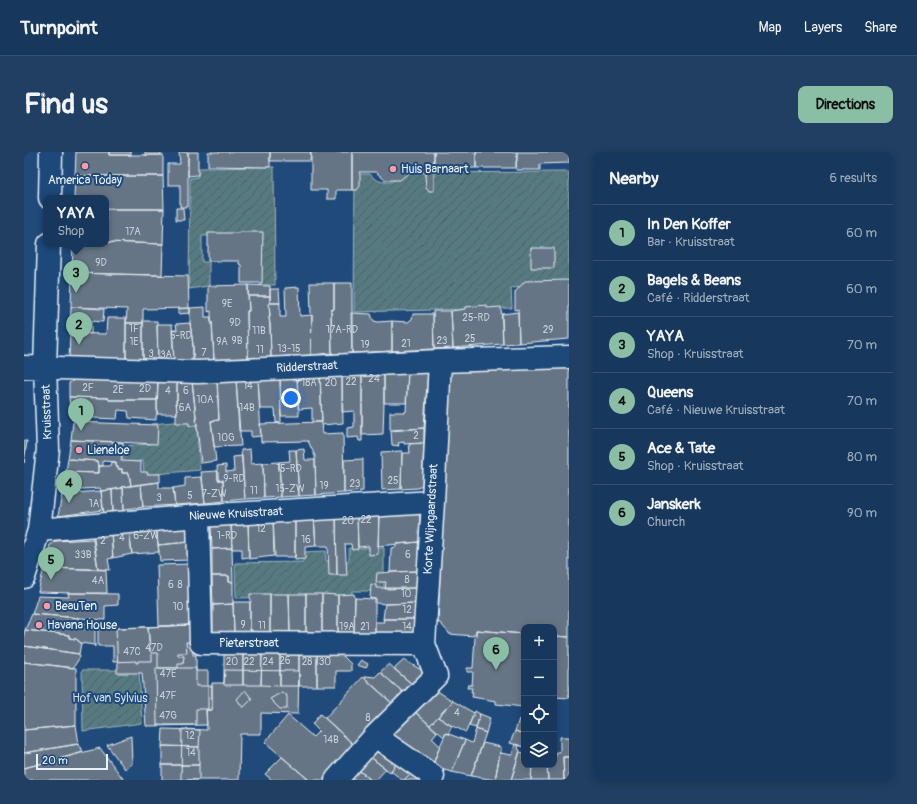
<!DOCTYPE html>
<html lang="en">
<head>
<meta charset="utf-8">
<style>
	body { margin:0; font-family:Pangolin,sans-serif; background:#203f62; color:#f1f3f6 }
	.controls { position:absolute; right:12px; bottom:12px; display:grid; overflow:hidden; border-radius:8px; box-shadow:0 2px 10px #0003 }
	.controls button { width:36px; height:36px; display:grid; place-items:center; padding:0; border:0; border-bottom:1px solid #365272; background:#17385c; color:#f1f3f6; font:20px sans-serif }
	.scale { position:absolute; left:12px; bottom:10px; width:72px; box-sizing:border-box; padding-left:4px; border:2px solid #e8f1f8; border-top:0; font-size:11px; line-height:14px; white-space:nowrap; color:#e8f1f8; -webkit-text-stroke:3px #1f4a7a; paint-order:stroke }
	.you { position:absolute; left:267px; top:246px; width:14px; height:14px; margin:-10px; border:3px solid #fff; border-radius:50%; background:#1a73e8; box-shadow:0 0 0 6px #1a73e833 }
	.badge { display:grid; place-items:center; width:26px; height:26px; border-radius:50%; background:#8abfa5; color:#111; font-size:13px; font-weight:700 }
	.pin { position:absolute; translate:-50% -33px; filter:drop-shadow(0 1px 2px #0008) }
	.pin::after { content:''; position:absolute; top:21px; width:14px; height:12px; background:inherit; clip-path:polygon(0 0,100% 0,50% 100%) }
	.popup { position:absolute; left:19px; top:43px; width:66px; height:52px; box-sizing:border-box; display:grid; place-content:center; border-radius:8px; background:#17385c; filter:drop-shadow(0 1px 3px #0005); font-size:13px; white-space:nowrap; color:#9eacbb }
	.popup b { font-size:15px; color:#f1f3f6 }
	.popup::after { content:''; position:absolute; left:50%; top:100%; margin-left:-8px; border:8px solid transparent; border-top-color:#17385c }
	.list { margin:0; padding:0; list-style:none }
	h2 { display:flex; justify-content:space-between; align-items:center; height:52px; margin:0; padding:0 16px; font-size:17px }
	h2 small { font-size:13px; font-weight:400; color:#9eacbb }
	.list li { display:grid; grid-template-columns:26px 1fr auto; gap:12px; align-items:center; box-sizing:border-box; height:56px; padding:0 16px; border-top:1px solid #365272 }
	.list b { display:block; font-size:15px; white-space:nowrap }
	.list p { margin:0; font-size:13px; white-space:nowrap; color:#9eacbb }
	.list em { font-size:13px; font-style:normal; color:#9eacbb }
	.icon { flex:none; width:22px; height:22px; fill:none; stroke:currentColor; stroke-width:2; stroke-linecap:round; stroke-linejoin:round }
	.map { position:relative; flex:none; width:545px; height:628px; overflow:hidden; border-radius:8px }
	header { display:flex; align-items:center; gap:24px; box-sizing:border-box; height:56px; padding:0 20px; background:#17385c; border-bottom:1px solid #365272 }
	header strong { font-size:19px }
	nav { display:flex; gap:22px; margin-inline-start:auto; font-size:14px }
	.intro { display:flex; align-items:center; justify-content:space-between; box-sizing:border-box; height:96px; padding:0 24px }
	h1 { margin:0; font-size:28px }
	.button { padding:10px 18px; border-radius:8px; background:#8abfa5; color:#111; font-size:14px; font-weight:700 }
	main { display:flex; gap:24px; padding:0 24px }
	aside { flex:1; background:#17385c; border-radius:8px; box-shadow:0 2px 10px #0003 }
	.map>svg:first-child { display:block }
	.garden { fill:url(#garden-furrows); stroke:#a0b6bc }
	.building { fill:#667585; stroke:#e8f1f8 }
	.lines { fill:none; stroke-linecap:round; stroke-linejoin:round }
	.minor-casing { stroke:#e8f1f8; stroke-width:25 }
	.minor { stroke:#1f4a7a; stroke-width:22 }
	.poi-dot { fill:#ff9aa2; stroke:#1f4a7a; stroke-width:1.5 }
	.labels { text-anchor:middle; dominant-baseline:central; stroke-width:4; stroke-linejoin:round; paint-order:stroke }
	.number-label { font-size:10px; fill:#c8d2db }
	.poi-label { font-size:12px; fill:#e8f1f8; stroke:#1f4a7a; text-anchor:start }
	.street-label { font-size:12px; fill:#e8f1f8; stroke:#1f4a7a }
	.park-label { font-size:12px; fill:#d2dfe6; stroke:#1f4a7a }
</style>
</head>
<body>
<header>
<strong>Turnpoint</strong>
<nav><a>Map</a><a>Layers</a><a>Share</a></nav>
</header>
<div class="intro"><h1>Find us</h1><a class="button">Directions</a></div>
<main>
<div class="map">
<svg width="545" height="628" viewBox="0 0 545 628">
	<defs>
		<pattern id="garden-furrows" width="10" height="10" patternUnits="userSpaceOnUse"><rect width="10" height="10" fill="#577a80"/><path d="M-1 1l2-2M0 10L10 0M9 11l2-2" fill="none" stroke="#4e6165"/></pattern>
	</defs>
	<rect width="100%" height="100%" fill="#1f4a7a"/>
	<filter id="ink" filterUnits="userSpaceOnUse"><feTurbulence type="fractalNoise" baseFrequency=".025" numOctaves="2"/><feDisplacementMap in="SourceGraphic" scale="8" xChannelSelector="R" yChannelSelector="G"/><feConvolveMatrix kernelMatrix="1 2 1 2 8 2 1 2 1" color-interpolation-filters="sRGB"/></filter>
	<g filter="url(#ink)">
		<path class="garden" d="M250,15L251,133H236L235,83L178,84V110H185V134L165,137L166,26L174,25V16Z
			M545,20V132L487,136L488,156L330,160L331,22H346C356,34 370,32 381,21Z
			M172,268L176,318L120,323L119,309L99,310L97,294L128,292L127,272Z
			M325,396H360V439H328V444L212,446L211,411L279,410V400L302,399V409H325Z
			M58,518H115L118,571L59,579Z"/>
		<path class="building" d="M52,0H85V3H139V24H51Z
			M85,0H107V3H85Z
			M121,0H137V3H121Z
			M155,0H164V55H156V33H144V12H156Z
			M164,0H174V23L164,24Z
			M184,0H246V15L184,14Z
			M246,0H287L286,9H246Z
			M287,0H328V38H312V47H303V38H287Z
			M328,0H410V39H405L402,35L401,23L403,20H386L376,28H361L352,20H335L336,22V34L333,38H328Z
			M410,0H452V16H428L410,15Z
			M452,0H493V9H492V16H452Z
			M493,0H545V11L516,12V18H492Z
			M51,24H139L140,57H82V46H50Z
			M152,56H159L160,68H152Z
			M82,57H140L139,92L82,90Z
			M215,80H239L238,131H217V113L215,112V109H184V81H215Z
			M82,90L139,92L138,123L48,121L49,92H82Z
			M507,96H530V116H507Z
			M48,121L164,124L165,156L119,157V171H102L103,157L47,155Z
			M545,128V187L495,191L494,157L491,158V140L501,129Z
			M286,131H310V157L307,158L308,202L307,201L287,203L288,163H287Z
			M310,131H328V201L308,202L307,158L310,157Z
			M224,133L225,159H223L224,207L190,208L188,170H187V159L184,160V134Z
			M224,133L246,134V144H224Z
			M275,135L276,164L288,163L287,203L247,205L246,173L245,165H246L245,151H256V165H262L261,136Z
			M246,137H255L256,151H246Z
			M224,144H246V151H245L246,165H245L246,173L247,205L224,207L223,159H225Z
			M463,153V156L477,155L479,192L429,196L427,159L441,157V155Z
			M47,155L80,157L79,170L67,169V182L46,181Z
			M181,155V165H187V170H188L190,208L169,209V193L166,171V156Z
			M166,156V161L154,162V157Z
			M409,159H427L429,196L410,197Z
			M494,160L495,191L479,192L478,162Z
			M327,161L347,162L348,165L350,169L354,170L368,169V199L328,201Z
			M389,162H409L410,197L368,199V169L384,170L388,167Z
			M83,166H102V209L45,207L46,181L82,182Z
			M119,169H133L134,209H119Z
			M102,171H119V209H102Z
			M166,171L169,193V209H150L148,178H153L152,172Z
			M133,172H148L150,209H134Z
			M425,216H545V485L530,484V475H500V482L452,478V482H450V484L425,482V481L416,471H414Z
			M404,217L400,276L366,278V260H382L384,219Z
			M384,219L382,251H360V220Z
			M360,220V251L359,282L338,283V221Z
			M338,221V289H335L334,285L323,286V276L330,275V259L318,260V222Z
			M318,222L319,271L298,273L296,223Z
			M296,223L298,269L297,270H288V256L274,257L273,224Z
			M273,224L275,264H257L256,225Z
			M256,225L257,270L252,271L251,257H236L234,226Z
			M234,226L237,284L227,285V279H215L212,227Z
			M50,227L93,229V228L134,229L133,248H85L84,246L45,245V231L49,229Z
			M212,227L217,294L190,295L187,269L195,268L193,228Z
			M193,228L195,268L187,269L192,309L177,311L168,229Z
			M134,229H153V248H152L153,262H133Z
			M153,229H168L173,273L165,274V271H152V262H153L152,248H153Z
			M45,245L84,246L85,248H133V263L132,264V268L105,266L104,259L94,258L93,267L47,265Z
			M49,270L134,273L133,292L47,288Z
			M297,270L298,282L319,281L320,341L292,343L291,304L284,289L237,290L236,272Z
			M400,276V291L380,292V290L374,291L375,294L368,293L367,279Z
			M47,288L99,290L97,309L117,310V320H123V322H136V330L107,334L105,321H98V317H94V315H92V310L79,309V314H75L74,309L44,307Z
			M0,289H3L0,311Z
			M400,291L398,333L394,336L377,337L378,301H386L385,292Z
			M226,297L227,312L239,311L240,346L221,347L217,298Z
			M280,297L281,308H291L292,343L275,344L272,298Z
			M265,298H272L275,344L257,345L255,310L266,309Z
			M378,299L377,337L358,338L357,300Z
			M218,304L221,347L200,349L199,328H194L193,314L202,313V320L210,319L209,305Z
			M44,307L74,309L75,314V321L42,320Z
			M339,307V339L320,341V308Z
			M87,310H92V315H94V317H98V321H105L107,334L98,335V336L77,339L76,336L39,338L42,320L75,321V314H86Z
			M255,310L257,345L240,346L239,311Z
			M194,319V328H199L200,349L181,351L177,320Z
			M178,325L181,351L151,353L149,336L161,334V326Z
			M135,330V336H149L151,353L119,355L117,332Z
			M117,332L119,355L100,357L99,336H98V335Z
			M98,336H99L100,360L89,361L88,338Z
			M88,338L89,361L80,362L77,339Z
			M77,339L79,358L34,364L38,342Z
			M396,357L395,390L354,394L355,360Z
			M355,360L354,402L345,403V394L334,395L333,361Z
			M333,361L334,397L328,398L327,392H321L323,423H313L312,362Z
			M312,362L313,423H305L304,394H292L290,364Z
			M290,364L292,394L281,395V407L271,408V365Z
			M271,365V405H251L249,367Z
			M249,367L250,404L225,407L224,369Z
			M224,369L225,405L218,406V397H208L207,370Z
			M207,370L208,396L188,397L187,372Z
			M165,373V390L134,393L132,376Z
			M132,376L135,400L108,402L105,378Z
			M105,378L108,402L89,406L87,380Z
			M87,380L89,406L84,407L86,418L74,417L68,382Z
			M70,387L74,417L20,416L26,393L32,389Z
			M165,390L166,408L136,409L134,393Z
			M395,390L393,419L366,420L367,396L372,395V392Z
			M208,396V397L209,430H205V424H188V397Z
			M166,412L168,473L135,474L133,413Z
			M20,416L82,418L83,441H51L14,440Z
			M393,419L392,436L361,437L362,430H352L353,421Z
			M188,424H205V430H209V452L189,453Z
			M347,432L352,433V436H392V451L361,452L352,451V447H346Z
			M44,441L94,442V453L81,454V468L8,462L14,444L45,445Z
			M226,442H246V481H227L228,478H226V450H227V447L226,446Z
			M246,442H265L266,481H246Z
			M265,442H282V481H266Z
			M282,442H298V481H282Z
			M298,442L314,443V481H298Z
			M330,442L331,446V447L330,482L314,481V443Z
			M331,446L351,447V482H330Z
			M209,450H226V478H228L227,481H210Z
			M392,451L391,467H359L361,452Z
			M209,452L210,481H189V453Z
			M8,462L55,466V471L71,472V495L70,493L57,491L52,487L45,486V483L1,478Z
			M359,467H391V482H351V470H360Z
			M168,473L166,490H162L163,501H154V504H160L159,512H154V516H134V501H128L126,499L124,475Z
			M168,473L169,503H172V534H188V558H182L183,573L122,574L118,521H93V516H94L92,476Z
			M124,475L126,499L128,501V509H114V511H112V509L89,510V494H74V477Z
			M1,478L45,483V486L52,487L57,491L55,502L0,494V482Z
			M452,478L500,482V555L472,552V549L448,545L449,540H447L448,536H443L444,533H448L449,520H443V516H449L451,485H452Z
			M530,484L545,485V546L530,545Z
			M0,494L55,502L56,505L49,516L0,510Z
			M200,502H219V533H200Z
			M219,502H238L237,533H219Z
			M238,502H256V534L237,533Z
			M256,502L275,503V534H256Z
			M275,503H293V534H275Z
			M293,503H318L327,512V519H312V534H293Z
			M337,508L344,512L342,516L333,513Z
			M380,508L401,520L389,533L370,517Z
			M0,510L52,516V573L0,578Z
			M365,512L389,533L381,542L356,520Z
			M132,516H172V519H184V557H172V573H133Z
			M201,518L275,519L274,562L237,561V582H216L215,628H157L158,577L183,578L182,558H188V531H200Z
			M356,520L381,542L370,553L341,526L342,524L351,525Z
			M339,525L370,553L331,594L301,566Z
			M410,537L429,549L406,573L390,559Z
			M221,538L228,547L219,556L213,547Z
			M258,540L263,544V557H256L246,547Z
			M429,549L450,561L442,580L428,574L414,565Z
			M390,559L413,580L408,586L416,594L408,615L364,586Z
			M451,559L456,562L452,576L445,574Z
			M296,562L331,594L299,628H285L241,590L264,563L289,585L295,579L288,572Z
			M456,562L466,566L462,581L452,577Z
			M414,565L428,574L424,582L422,581L420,585L406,573Z
			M495,567L500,569V582L491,579Z
			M52,573L55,592L0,601V578Z
			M139,577L176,578L175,595L138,594Z
			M452,577L462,581L447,624L428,620L441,588L448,591Z
			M491,579L500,582V595L486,591Z
			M422,581L441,588L428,620L408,615L416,594Z
			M107,584L108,612L101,617L83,593Z
			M536,585H545V605H539L540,628H524L523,613H530V604H532V600H536Z
			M459,591L477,595V601H476L471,628L447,624Z
			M53,592L56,595H57L59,600L39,606L0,616V601Z
			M491,592L495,593L494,597L496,598L487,628H471L476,601L488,603Z
			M138,594L175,595V613H138Z
			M356,594L375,608L366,620L345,604Z
			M76,596L100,628H0V616Z
			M496,600L500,601V613H508L507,628H487Z
			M345,604L362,617L352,628H347L333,617Z
			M258,605L285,628H248L242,623L241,622Z
			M539,605H545V628H540Z
			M375,608L389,619L380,628H378L367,619Z
			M138,613H175V628H138Z
			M508,613H523L524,628H507Z
			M333,617L347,628H322Z
			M389,619L403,628H380Z"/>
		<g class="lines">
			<g class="minor-casing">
				<path id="minor" d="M26,46L27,0
					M0,215L174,220L416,209L545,205
					M174,364L177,491L400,492
					M15,378L174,364L409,350
					M0,425L15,378L24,297L21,215L25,92
					M351,584L409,624L407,628
					M312,628L351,584L412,524L400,492L409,350L416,209"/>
			</g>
			<use href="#minor" class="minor"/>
		</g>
	</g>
	<g class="poi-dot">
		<circle cx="61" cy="14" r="4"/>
		<circle cx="369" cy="17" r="4"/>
		<circle cx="55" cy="298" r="4"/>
		<circle cx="23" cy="454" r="4"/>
		<circle cx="15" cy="473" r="4"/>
	</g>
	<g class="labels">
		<g class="number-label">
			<text x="109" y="80">17A</text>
			<text x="77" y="111">9D</text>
			<text x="203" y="152">9E</text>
			<text x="452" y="166">25-RD</text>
			<text x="211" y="171">9D</text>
			<text x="110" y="177">1F</text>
			<text x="318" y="178">17A-RD</text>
			<text x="524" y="178">29</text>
			<text x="235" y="179">11B</text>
			<text x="157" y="184">5-RD</text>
			<text x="446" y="187">25</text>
			<text x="213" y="189">9B</text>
			<text x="418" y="189">23</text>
			<text x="110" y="190">1E</text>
			<text x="198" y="190">9A</text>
			<text x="382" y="192">21</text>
			<text x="341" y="193">19</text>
			<text x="265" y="197">13-15</text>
			<text x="236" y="198">11</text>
			<text x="180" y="201">7</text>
			<text x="127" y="202">3</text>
			<text x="142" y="203">3A</text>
			<text x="350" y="227">24</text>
			<text x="327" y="230">22</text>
			<text x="285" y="231">18A</text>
			<text x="307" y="231">20</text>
			<text x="224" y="234">14</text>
			<text x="64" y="236">2F</text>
			<text x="121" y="237">2D</text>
			<text x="94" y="238">2E</text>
			<text x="144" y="239">4</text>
			<text x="162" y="239">6</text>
			<text x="181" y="248">10A</text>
			<text x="161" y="256">6A</text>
			<text x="223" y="256">14B</text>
			<text x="392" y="284">2</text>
			<text x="202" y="286">10G</text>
			<text x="265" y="317">15-RD</text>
			<text x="210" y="327">9-RD</text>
			<text x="369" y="329">25</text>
			<text x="331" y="332">23</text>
			<text x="300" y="334">19</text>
			<text x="266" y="337">15-ZW</text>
			<text x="230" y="339">11</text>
			<text x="190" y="342">7-ZW</text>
			<text x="166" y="344">5</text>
			<text x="135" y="346">3</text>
			<text x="70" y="352">1A</text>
			<text x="342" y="368">22</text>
			<text x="324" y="369">20</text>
			<text x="237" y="377">12</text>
			<text x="122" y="384">6-ZW</text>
			<text x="203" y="384">1-RD</text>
			<text x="98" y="386">4</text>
			<text x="282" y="388">16</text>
			<text x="79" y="389">2</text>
			<text x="59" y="403">33B</text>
			<text x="384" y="403">6</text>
			<text x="383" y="428">8</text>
			<text x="74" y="429">4A</text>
			<text x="147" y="433">6</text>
			<text x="156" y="433">8</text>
			<text x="382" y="442">10</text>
			<text x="154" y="455">10</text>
			<text x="383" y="458">12</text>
			<text x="219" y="473">9</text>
			<text x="238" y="474">11</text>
			<text x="323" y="475">19A</text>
			<text x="341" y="475">21</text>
			<text x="383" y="475">14</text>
			<text x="130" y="496">47D</text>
			<text x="108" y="500">47C</text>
			<text x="261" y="509">26</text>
			<text x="208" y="510">20</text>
			<text x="225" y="510">22</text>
			<text x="244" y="510">24</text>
			<text x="283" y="510">28</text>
			<text x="301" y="510">30</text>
			<text x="144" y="522">47E</text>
			<text x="144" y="544">47F</text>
			<text x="433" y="561">4</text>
			<text x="144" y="564">47G</text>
			<text x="344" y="566">8</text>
			<text x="166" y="584">12</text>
			<text x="307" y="588">14B</text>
			<text x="167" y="601">14</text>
		</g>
		<g class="poi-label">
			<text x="377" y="17">Huis Barnaart</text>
			<text x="61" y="28" text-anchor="middle">America Today</text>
			<text x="63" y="298">Lieneloe</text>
			<text x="31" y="454">BeauTen</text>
			<text x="23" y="473">Havana House</text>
		</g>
		<g class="street-label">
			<text transform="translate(283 215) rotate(-3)">Ridderstraat</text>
			<text transform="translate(23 260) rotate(-92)">Kruisstraat</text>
			<text transform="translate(212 362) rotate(-3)">Nieuwe Kruisstraat</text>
			<text transform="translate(407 367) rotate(-87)">Korte Wijngaardstraat</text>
			<text x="225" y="491">Pieterstraat</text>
		</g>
		<g class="park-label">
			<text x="86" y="546">Hof van Sylvius</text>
		</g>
	</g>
</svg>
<div class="controls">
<button>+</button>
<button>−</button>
<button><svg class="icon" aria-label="locate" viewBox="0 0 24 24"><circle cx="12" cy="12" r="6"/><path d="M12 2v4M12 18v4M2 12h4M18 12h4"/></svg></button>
<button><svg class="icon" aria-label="layers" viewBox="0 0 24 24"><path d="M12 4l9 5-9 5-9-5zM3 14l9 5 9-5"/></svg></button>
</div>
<div class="scale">20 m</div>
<div class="you"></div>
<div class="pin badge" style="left:57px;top:279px">1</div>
<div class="pin badge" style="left:55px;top:193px">2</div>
<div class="pin badge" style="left:52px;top:141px">3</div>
<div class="popup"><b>YAYA</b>Shop</div>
<div class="pin badge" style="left:45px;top:351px">4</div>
<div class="pin badge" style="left:27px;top:428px">5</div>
<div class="pin badge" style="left:472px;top:518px">6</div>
</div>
<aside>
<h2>Nearby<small>6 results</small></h2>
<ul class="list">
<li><span class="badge">1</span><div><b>In Den Koffer</b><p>Bar · Kruisstraat</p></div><em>60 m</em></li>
<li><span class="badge">2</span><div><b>Bagels &amp; Beans</b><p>Café · Ridderstraat</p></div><em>60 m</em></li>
<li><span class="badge">3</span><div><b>YAYA</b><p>Shop · Kruisstraat</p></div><em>70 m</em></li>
<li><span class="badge">4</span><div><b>Queens</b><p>Café · Nieuwe Kruisstraat</p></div><em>70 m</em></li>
<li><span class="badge">5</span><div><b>Ace &amp; Tate</b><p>Shop · Kruisstraat</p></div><em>80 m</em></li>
<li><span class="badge">6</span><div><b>Janskerk</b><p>Church</p></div><em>90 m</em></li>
</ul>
</aside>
</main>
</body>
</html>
